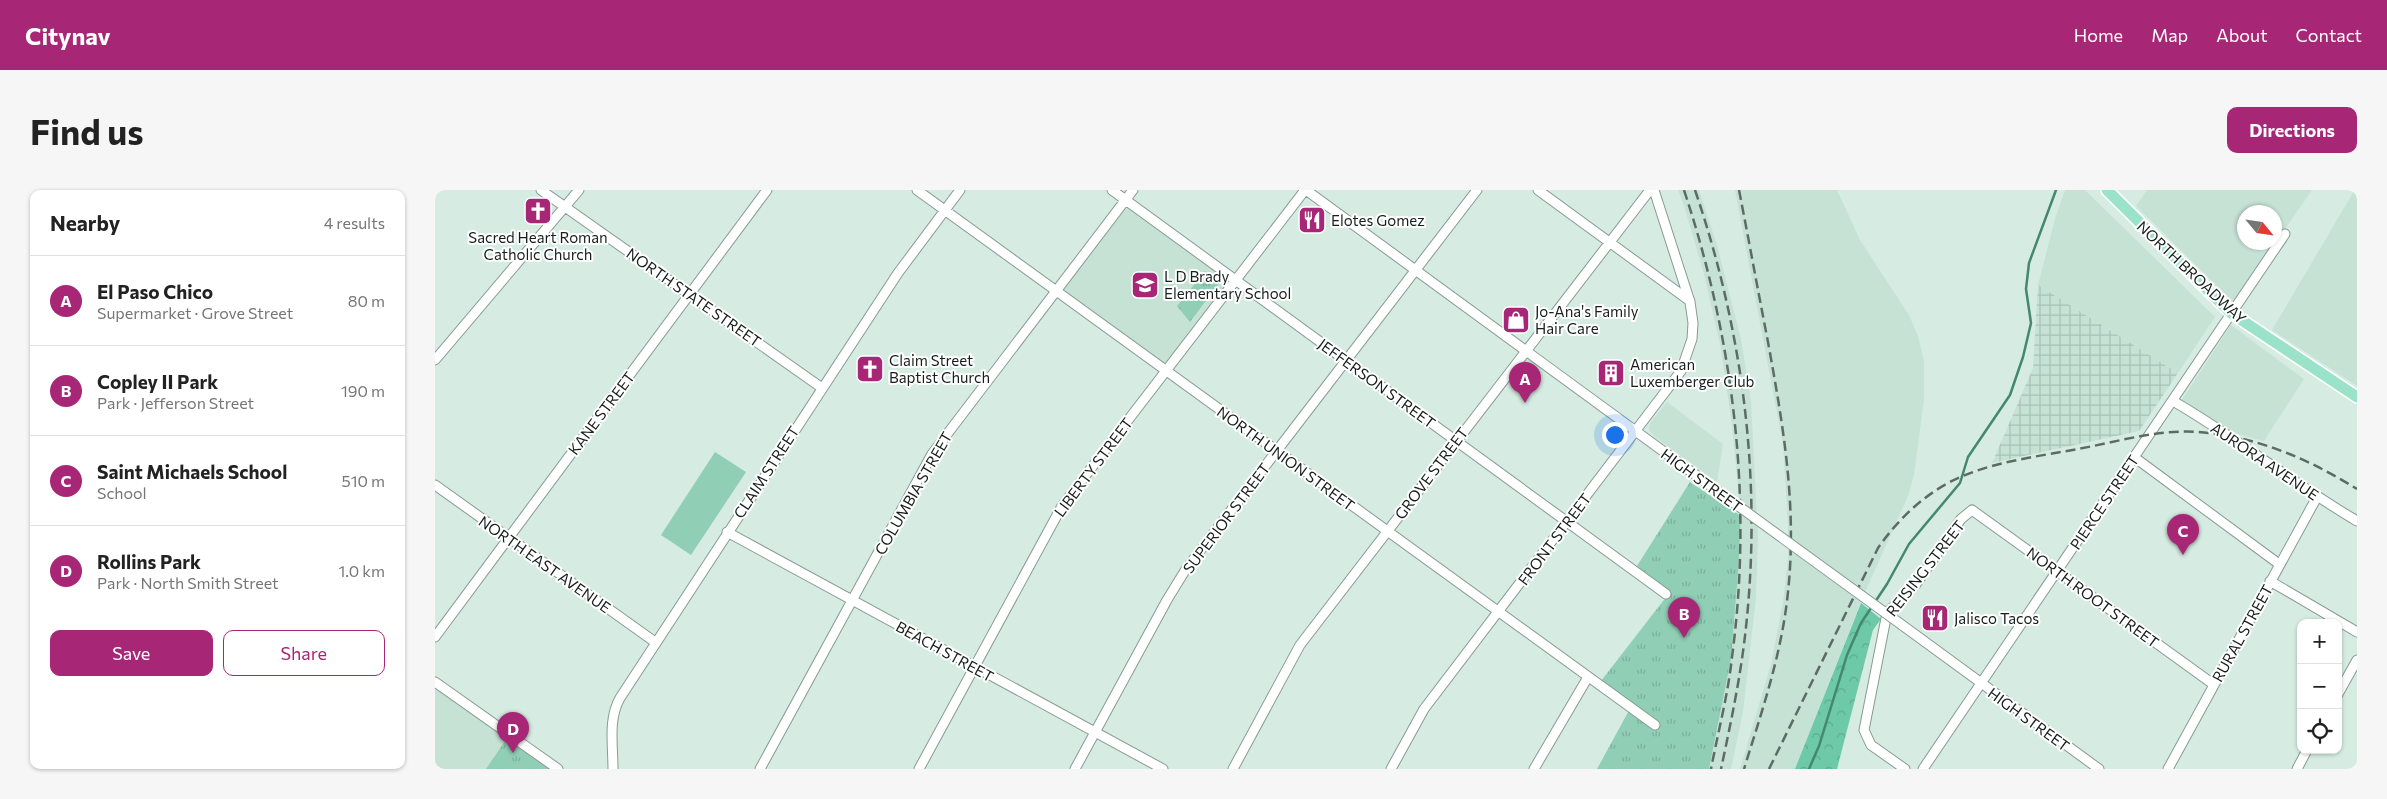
<!DOCTYPE html>
<html lang="en">
<head>
<meta charset="utf-8">
<style>
	body { margin:0; font-family:Commissioner,sans-serif; background:#f6f6f6; color:#222 }
	.controls { position:absolute; right:15px; bottom:15px; display:grid; overflow:hidden; border-radius:10px; box-shadow:0 1px 4px #0004 }
	.controls button { width:45px; height:45px; display:grid; place-items:center; padding:0; border:0; border-bottom:1px solid #e0e0e0; background:#fff; color:#222; font:25px sans-serif }
	.compass { position:absolute; left:1802px; top:15px; width:45px; height:45px; border-radius:50%; background:#fff; box-shadow:0 1px 4px #0004; rotate:119deg }
	.you { position:absolute; left:1179px; top:244px; width:18px; height:18px; margin:-12px; border:4px solid #fff; border-radius:50%; background:#1a73e8; box-shadow:0 0 0 8px #1a73e833 }
	.badge { display:grid; place-items:center; width:32px; height:32px; border-radius:50%; background:#a72776; color:#fff; font-size:16px; font-weight:700 }
	.pin { position:absolute; translate:-50% -41px; filter:drop-shadow(0 1px 2px #0008) }
	.pin::after { content:''; position:absolute; top:26px; width:18px; height:15px; background:inherit; clip-path:polygon(0 0,100% 0,50% 100%) }
	.list { margin:0; padding:0; list-style:none }
	h2 { display:flex; justify-content:space-between; align-items:center; height:65px; margin:0; padding:0 20px; font-size:21px }
	h2 small { font-size:16px; font-weight:400; color:#767676 }
	.list li { display:grid; grid-template-columns:32px 1fr auto; gap:15px; align-items:center; box-sizing:border-box; height:90px; padding:0 20px; border-top:1px solid #e0e0e0 }
	.list b { display:block; font-size:19px; white-space:nowrap }
	.list p { margin:0; font-size:16px; white-space:nowrap; color:#767676 }
	.list em { font-size:16px; font-style:normal; color:#767676 }
	.actions { display:flex; gap:10px; padding:15px 20px }
	.actions a { flex:1; padding:11px 0; border:1px solid #a72776; border-radius:10px; text-align:center; font-size:18px; color:#a72776 }
	.actions .main { background:#a72776; color:#fff }
	.icon { flex:none; width:28px; height:28px; fill:none; stroke:currentColor; stroke-width:2; stroke-linecap:round; stroke-linejoin:round }
	.map { position:relative; flex:none; width:1922px; height:579px; overflow:hidden; border-radius:10px }
	header { display:flex; align-items:center; gap:30px; box-sizing:border-box; height:70px; padding:0 25px; background:#a72776; color:#fff }
	header strong { font-size:24px }
	nav { display:flex; gap:28px; margin-inline-start:auto; font-size:18px }
	.intro { display:flex; align-items:center; justify-content:space-between; box-sizing:border-box; height:120px; padding:0 30px }
	h1 { margin:0; font-size:35px }
	.button { padding:12px 22px; border-radius:10px; background:#a72776; color:#fff; font-size:18px; font-weight:700 }
	main { display:flex; gap:30px; padding:0 30px }
	aside { flex:1; background:#fff; border-radius:10px; box-shadow:0 1px 4px #0004 }
	.map>svg:first-child { display:block }
	.built { fill:#c5e2d5; fill-rule:evenodd }
	.industrial { fill:url(#industrial-grid) }
	.grass { fill:#90ceb5 }
	.forest { fill:url(#forest-crowns) }
	.park { fill:url(#park-tufts) }
	.lines { fill:none; stroke-linecap:round; stroke-linejoin:round }
	.stream { stroke:#44886f; stroke-width:2.5 }
	.minor-casing { stroke:#879b92; stroke-width:11 }
	.major-casing { stroke:#fff; stroke-width:14 }
	.minor { stroke:#fff; stroke-width:9 }
	.major { stroke:#9ae2ca; stroke-width:11 }
	.rail { stroke:#5e6b65; stroke-width:2.5; stroke-dasharray:10 5; stroke-linecap:butt }
	.minor-bridge-casing { stroke:#879b92; stroke-width:11; stroke-linecap:butt }
	.minor-bridge { stroke:#fff; stroke-width:9 }
	.labels { text-anchor:middle; dominant-baseline:central; stroke-width:4; stroke-linejoin:round; paint-order:stroke }
	.poi-label { font-size:15px; fill:#171e1b; stroke:#fff; text-anchor:start }
	.street-label { font-size:15px; fill:#171e1b; stroke:#fff }
</style>
</head>
<body>
<header>
<strong>Citynav</strong>
<nav><a>Home</a><a>Map</a><a>About</a><a>Contact</a></nav>
</header>
<div class="intro"><h1>Find us</h1><a class="button">Directions</a></div>
<main>
<aside>
<h2>Nearby<small>4 results</small></h2>
<ul class="list">
<li><span class="badge">A</span><div><b>El Paso Chico</b><p>Supermarket · Grove Street</p></div><em>80 m</em></li>
<li><span class="badge">B</span><div><b>Copley II Park</b><p>Park · Jefferson Street</p></div><em>190 m</em></li>
<li><span class="badge">C</span><div><b>Saint Michaels School</b><p>School</p></div><em>510 m</em></li>
<li><span class="badge">D</span><div><b>Rollins Park</b><p>Park · North Smith Street</p></div><em>1.0 km</em></li>
</ul>
<div class="actions"><a class="main">Save</a><a>Share</a></div>
</aside>
<div class="map">
<svg width="1922" height="579" viewBox="0 0 1922 579">
	<defs>
		<pattern id="industrial-grid" width="8" height="8" patternUnits="userSpaceOnUse" patternTransform="scale(1.25)"><rect width="8" height="8" fill="#c5e2d5"/><path d="M0 4h8M4 0v8" fill="none" stroke="#a8c1b6"/></pattern>
		<pattern id="forest-crowns" width="20" height="18" patternUnits="userSpaceOnUse" patternTransform="scale(1.25)"><rect width="20" height="18" fill="#6dc9a7"/><path d="M2 6a3 3 0 1 1 6 0M12 15a3 3 0 1 1 6 0" fill="none" stroke="#5eac8f"/></pattern>
		<pattern id="park-tufts" width="24" height="20" patternUnits="userSpaceOnUse" patternTransform="scale(1.25)"><rect width="24" height="20" fill="#90ceb5"/><path d="M3 7l-1-3M5 7V3M7 7l1-3M15 17l-1-3M17 17v-4M19 17l1-3" fill="none" stroke="#7bb09b"/></pattern>
	</defs>
	<rect width="100%" height="100%" fill="#d6ece2"/>
	<path class="built" d="M1243,0H1264L1282,55L1306,149L1316,211L1323,348L1321,408L1308,522L1296,579H1274L1296,469L1303,383L1306,326L1296,228L1285,154L1269,84L1249,16Z
		M1300,0H1402L1425,50L1474,125L1483,146L1489,171V209L1479,285L1473,306L1427,409L1360,579H1305L1336,474L1348,412L1353,368V335L1348,255Z
		M1630,0H1650L1780,127L1743,183L1603,95L1620,29Z
		M1712,0H1877L1799,113L1701,16ZM1810,22H1840V52H1810Z
		M1919,1L1922,5V196L1837,140Z
		M689,11L797,91L731,177L624,100Z
		M1796,135L1869,189L1829,251L1795,242L1746,211Z
		M1232,212L1288,254L1282,292L1220,247L1214,240L1215,233Z
		M0,496L72,548L51,579H0Z"/>
	<path class="industrial" d="M1603,95L1743,183L1704,241L1557,273L1598,178Z"/>
	<path class="grass" d="M280,262L311,282L256,365L226,345Z"/>
	<path class="forest" d="M1426,413L1446,429L1438,440L1402,579H1360Z"/>
	<path class="park" d="M770,81L785,92L755,132L742,116Z
		M1255,292L1306,326L1303,383L1296,469L1274,579H1162L1197,515L1166,491L1235,402L1202,376Z
		M72,548L117,579H51Z"/>
	<g class="lines">
		<path class="stream" d="M1374,579L1384,556L1412,465L1426,433L1452,394L1474,354L1525,293L1533,267L1575,205L1588,167L1596,133L1591,99L1594,73L1621,0"/>
		<g class="minor-casing">
			<path id="minor" d="M106,0L387,198
				M482,0L1220,535
				M677,0L1231,404
				M871,0L1247,275
				M1103,0L1255,111
				M0,170L144,0
				M1738,211C1802,248 1859,294 1922,331
				M1699,267L1844,374
				M0,295L220,452
				M292,342L728,579
				M1835,391L1922,442
				M1467,435L1664,579
				M0,447L332,0
				M0,492L123,579
				M1903,504L1922,470
				M178,579C178,555 173,529 185,508L463,83L525,0
				M325,579L497,264L698,0
				M484,579L627,316L870,0
				M640,579L732,410L751,379L1042,0
				M798,579L865,455L1215,0
				M956,579L989,519L1246,181L1257,149L1258,133L1255,112L1219,0
				M1099,579L1153,487
				M1470,579L1436,555L1429,540L1452,423L1481,394L1526,329L1537,320L1778,494
				M1488,579L1850,44
				M1733,579L1882,307
				M1862,579L1872,560"/>
		</g>
		<g class="major-casing">
			<path id="major" d="M1672,0L1796,123L1922,207"/>
		</g>
		<use href="#minor" class="minor"/>
		<use href="#major" class="major"/>
		<path class="rail" d="M1249,0C1299,151 1318,310 1297,467C1293,505 1283,542 1276,579
			M1260,0C1308,141 1327,289 1311,437C1306,485 1296,532 1286,579
			M1304,0C1314,51 1323,101 1333,152C1349,240 1363,321 1352,411C1345,469 1326,524 1309,579
			M1334,579L1443,358C1462,331 1485,308 1515,292C1554,272 1600,267 1643,259C1686,251 1730,237 1774,243C1828,249 1877,271 1922,299"/>
		<g class="minor-bridge-casing">
			<path id="minor-bridge" d="M1247,275L1467,435"/>
		</g>
		<use href="#minor-bridge" class="minor-bridge"/>
	</g>
	<defs>
		<g id="church-square" transform="scale(1.4375)"><rect x="-9" y="-9" width="18" height="18" rx="4" fill="#a72776" stroke="#fff"/><path d="M-1.2-6h2.4v3.5h3.3v2.4h-3.3V6h-2.4V-.1h-3.3v-2.4h3.3Z" fill="#fff"/></g>
		<g id="restaurant-square" transform="scale(1.4375)"><rect x="-9" y="-9" width="18" height="18" rx="4" fill="#a72776" stroke="#fff"/><path d="M-5-6h1v4h1v-4h1v4h1v-4h1v5L-1.5 .5V6h-2V.5L-5-1ZM5-6V6H3V1.5H1.5Q1.5-4 5-6Z" fill="#fff"/></g>
		<g id="school-square" transform="scale(1.4375)"><rect x="-9" y="-9" width="18" height="18" rx="4" fill="#a72776" stroke="#fff"/><path d="M0-5L7-2L0 1L-7-2ZM-4 1L0 2.5L4 1V4Q0 6-4 4Z" fill="#fff"/></g>
		<g id="shop-square" transform="scale(1.4375)"><rect x="-9" y="-9" width="18" height="18" rx="4" fill="#a72776" stroke="#fff"/><path d="M-5-2.5h2.3a2.7 3.5 0 0 1 5.4 0H5L5.5 6h-11ZM-1.5-2.5h3a1.5 2.3 0 0 0-3 0Z" fill="#fff"/></g>
		<g id="building-square" transform="scale(1.4375)"><rect x="-9" y="-9" width="18" height="18" rx="4" fill="#a72776" stroke="#fff"/><path d="M-4-6H4V6H1V3H-1V6H-4ZM-2.5-4.3h1.7v1.8h-1.7ZM.8-4.3h1.7v1.8H.8ZM-2.5-1h1.7V.8h-1.7ZM.8-1h1.7V.8H.8Z" fill="#fff"/></g>
	</defs>
	<g fill-rule="evenodd">
		<use href="#church-square" x="103" y="21"/>
		<use href="#restaurant-square" x="877" y="30"/>
		<use href="#school-square" x="710" y="95"/>
		<use href="#shop-square" x="1081" y="130"/>
		<use href="#church-square" x="435" y="179"/>
		<use href="#building-square" x="1176" y="183"/>
		<use href="#restaurant-square" x="1500" y="428"/>
	</g>
	<g class="labels">
		<g class="poi-label">
			<text x="896" y="30">Elotes Gomez</text>
			<text x="103" y="47" text-anchor="middle">Sacred Heart Roman<tspan x="103" dy="17">Catholic Church</tspan></text>
			<text x="729" y="86">L D Brady<tspan x="729" dy="17">Elementary School</tspan></text>
			<text x="1100" y="121">Jo-Ana's Family<tspan x="1100" dy="17">Hair Care</tspan></text>
			<text x="454" y="170">Claim Street<tspan x="454" dy="17">Baptist Church</tspan></text>
			<text x="1195" y="174">American<tspan x="1195" dy="17">Luxemberger Club</tspan></text>
			<text x="1519" y="428">Jalisco Tacos</text>
		</g>
		<g class="street-label">
			<text transform="translate(1757 82) rotate(43)">NORTH BROADWAY</text>
			<text transform="translate(259 107) rotate(35)">NORTH STATE STREET</text>
			<text transform="translate(942 193) rotate(36)">JEFFERSON STREET</text>
			<text transform="translate(166 223) rotate(-53)">KANE STREET</text>
			<text transform="translate(851 268) rotate(36)">NORTH UNION STREET</text>
			<text transform="translate(1830 271) rotate(34)">AURORA AVENUE</text>
			<text transform="translate(658 277) rotate(-53)">LIBERTY STREET</text>
			<text transform="translate(331 282) rotate(-57)">CLAIM STREET</text>
			<text transform="translate(996 283) rotate(-53)">GROVE STREET</text>
			<text transform="translate(1267 290) rotate(36)">HIGH STREET</text>
			<text transform="translate(478 303) rotate(-60)">COLUMBIA STREET</text>
			<text transform="translate(1669 312) rotate(-56)">PIERCE STREET</text>
			<text transform="translate(791 328) rotate(-53)">SUPERIOR STREET</text>
			<text transform="translate(1119 349) rotate(-53)">FRONT STREET</text>
			<text transform="translate(110 374) rotate(35)">NORTH EAST AVENUE</text>
			<text transform="translate(1490 378) rotate(-52)">REISING STREET</text>
			<text transform="translate(1658 407) rotate(36)">NORTH ROOT STREET</text>
			<text transform="translate(1807 443) rotate(-61)">RURAL STREET</text>
			<text transform="translate(510 461) rotate(29)">BEACH STREET</text>
			<text transform="translate(1594 529) rotate(36)">HIGH STREET</text>
		</g>
	</g>
</svg>
<div class="controls">
<button>+</button>
<button>−</button>
<button><svg class="icon" aria-label="locate" viewBox="0 0 24 24"><circle cx="12" cy="12" r="6"/><path d="M12 2v4M12 18v4M2 12h4M18 12h4"/></svg></button>
</div>
<svg class="compass" viewBox="-18 -18 36 36"><path d="M0-13l5 13h-10z" fill="#e53935"/><path d="M0 13l5-13h-10z" fill="#767676"/></svg>
<div class="you"></div>
<div class="pin badge" style="left:1090px;top:213px">A</div>
<div class="pin badge" style="left:1249px;top:448px">B</div>
<div class="pin badge" style="left:1748px;top:365px">C</div>
<div class="pin badge" style="left:78px;top:563px">D</div>
</div>
</main>
</body>
</html>
